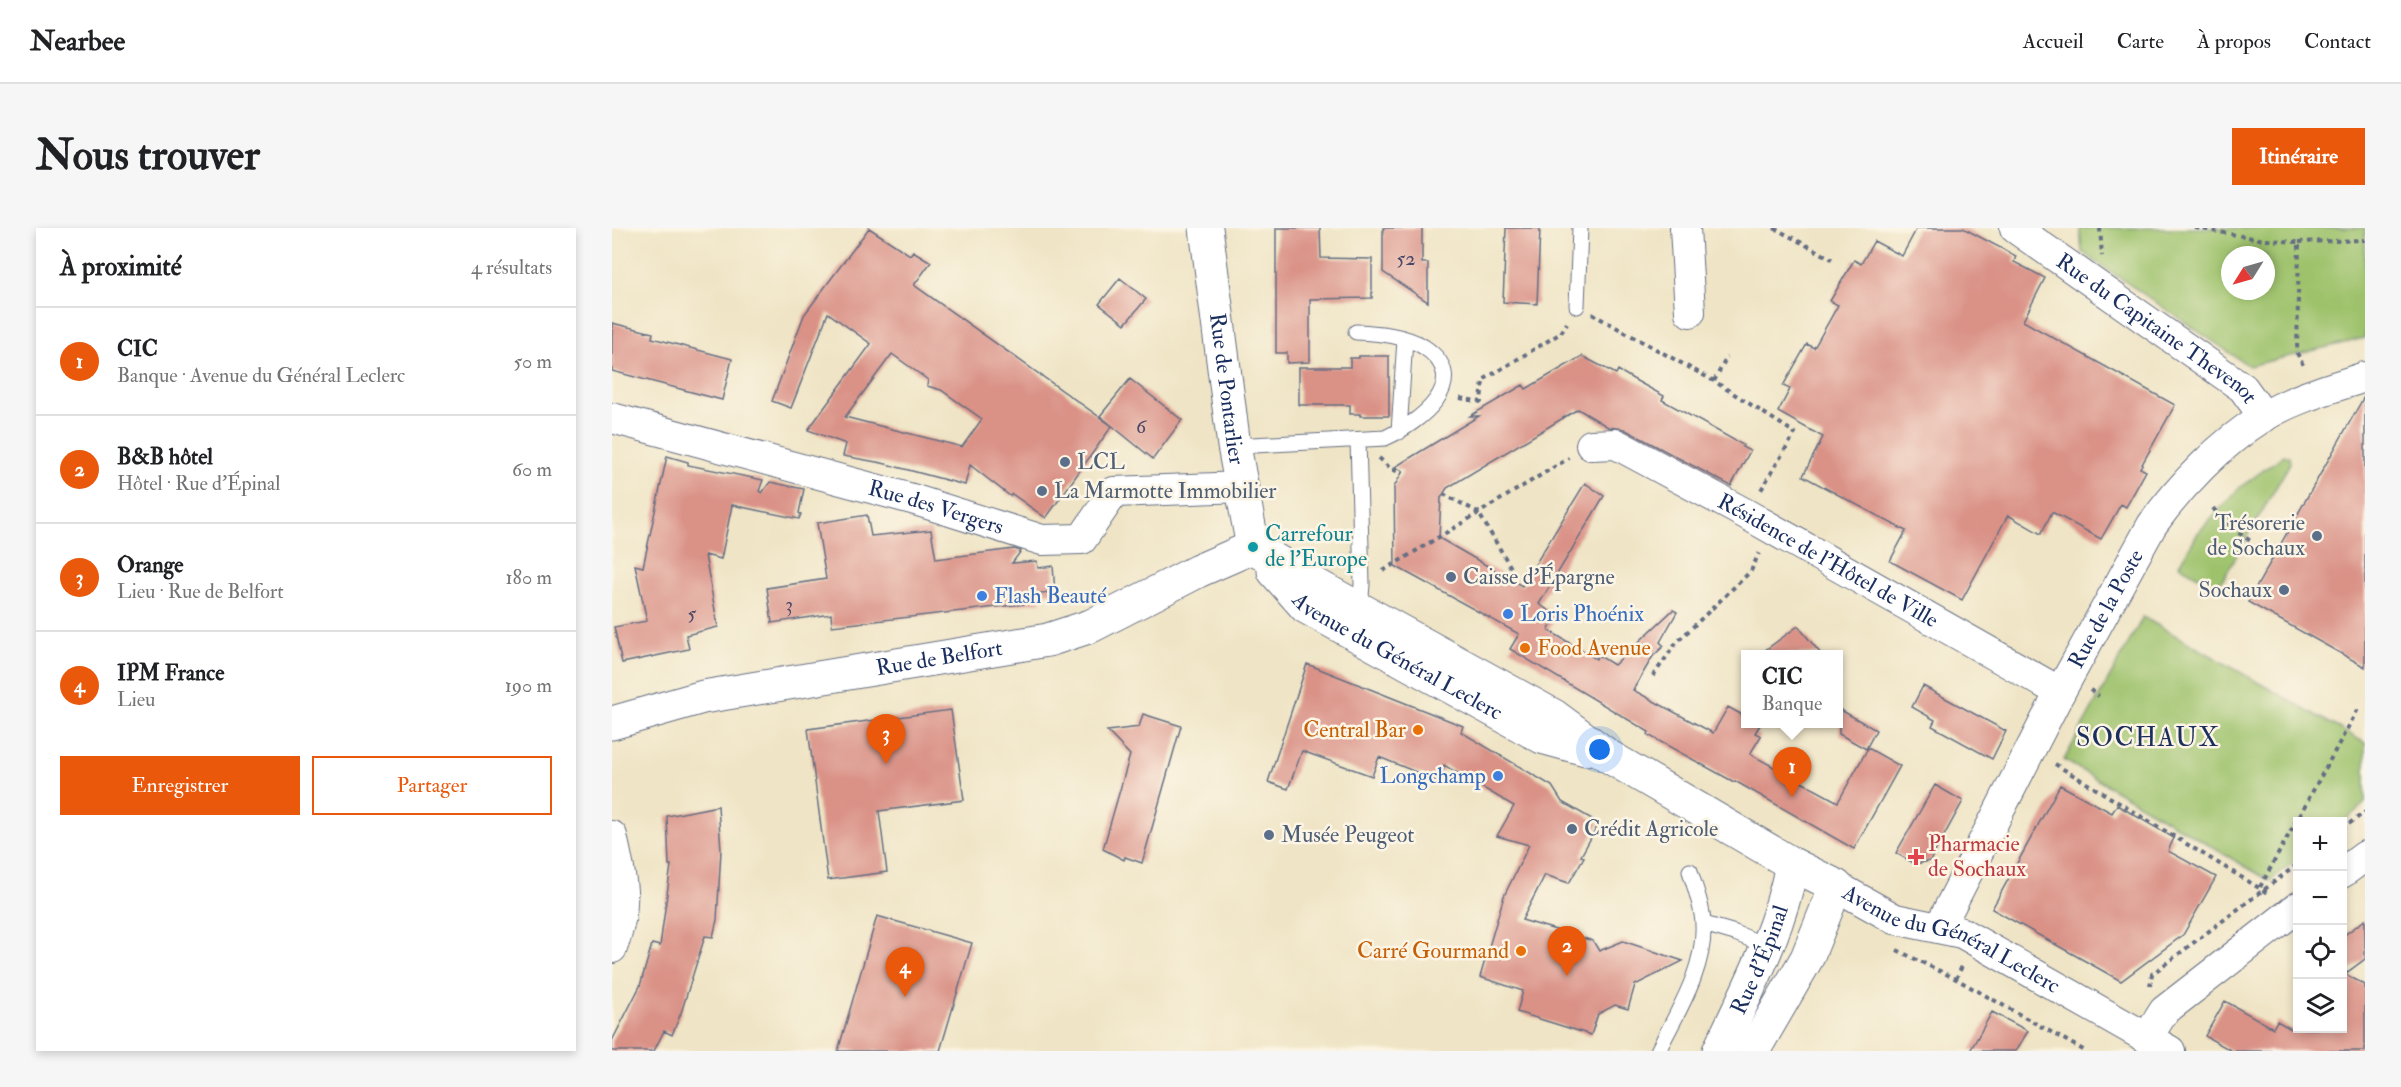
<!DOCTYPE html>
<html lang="fr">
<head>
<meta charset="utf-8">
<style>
	body { margin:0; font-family:"IM FELL Double Pica",serif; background:#f6f6f6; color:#202124 }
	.controls { position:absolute; right:18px; bottom:18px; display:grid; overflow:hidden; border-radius:0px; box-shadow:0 3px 9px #0003 }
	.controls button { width:54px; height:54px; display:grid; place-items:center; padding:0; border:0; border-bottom:2px solid #e0e0e0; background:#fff; color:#202124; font:30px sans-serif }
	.compass { position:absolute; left:1609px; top:18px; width:54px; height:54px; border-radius:50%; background:#fff; box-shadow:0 3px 9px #0003; rotate:233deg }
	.you { position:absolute; left:988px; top:522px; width:21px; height:21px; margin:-15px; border:4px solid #fff; border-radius:50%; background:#1a73e8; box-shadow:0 0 0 9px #1a73e833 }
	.badge { display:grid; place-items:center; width:39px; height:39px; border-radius:50%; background:#ea580c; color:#fff; font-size:20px; font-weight:700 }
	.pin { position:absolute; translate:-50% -50px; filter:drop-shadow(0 2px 3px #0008) }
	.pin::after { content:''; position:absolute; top:32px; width:21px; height:18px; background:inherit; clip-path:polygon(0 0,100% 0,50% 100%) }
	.popup { position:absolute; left:1129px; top:422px; width:102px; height:78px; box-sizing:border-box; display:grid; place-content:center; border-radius:0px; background:#fff; filter:drop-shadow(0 2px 4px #0005); font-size:20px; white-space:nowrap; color:#757577 }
	.popup b { font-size:22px; color:#202124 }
	.popup::after { content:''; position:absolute; left:50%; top:100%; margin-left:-12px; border:12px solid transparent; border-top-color:#fff }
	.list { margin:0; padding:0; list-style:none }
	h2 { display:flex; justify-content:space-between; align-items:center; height:78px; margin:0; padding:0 24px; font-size:26px }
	h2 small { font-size:20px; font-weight:400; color:#757577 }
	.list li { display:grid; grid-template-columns:39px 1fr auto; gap:18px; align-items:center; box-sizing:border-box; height:108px; padding:0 24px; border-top:2px solid #e0e0e0 }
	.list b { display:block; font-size:22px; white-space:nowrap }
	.list p { margin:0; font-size:20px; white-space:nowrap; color:#757577 }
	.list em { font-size:20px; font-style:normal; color:#757577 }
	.actions { display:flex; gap:12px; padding:18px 24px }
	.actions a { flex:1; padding:14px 0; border:2px solid #ea580c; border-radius:0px; text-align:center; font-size:21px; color:#ea580c }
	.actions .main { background:#ea580c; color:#fff }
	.icon { flex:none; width:33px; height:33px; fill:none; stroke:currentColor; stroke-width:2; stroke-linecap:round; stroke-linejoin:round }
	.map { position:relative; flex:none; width:1753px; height:823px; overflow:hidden; border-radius:0px }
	header { display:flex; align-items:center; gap:36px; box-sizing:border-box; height:84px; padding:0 30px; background:#fff; border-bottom:2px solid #e0e0e0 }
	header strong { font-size:28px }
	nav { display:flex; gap:33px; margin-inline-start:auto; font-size:21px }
	.intro { display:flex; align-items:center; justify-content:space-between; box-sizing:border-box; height:144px; padding:0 36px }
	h1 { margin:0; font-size:42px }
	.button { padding:15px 27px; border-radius:0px; background:#ea580c; color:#fff; font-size:21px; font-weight:700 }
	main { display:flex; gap:36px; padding:0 36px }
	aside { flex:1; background:#fff; border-radius:0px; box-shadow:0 3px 9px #0003 }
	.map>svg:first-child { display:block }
	.green { fill:#9ec26c; stroke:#5c7865; stroke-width:1.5; fill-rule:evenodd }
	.building { fill:#da9287; fill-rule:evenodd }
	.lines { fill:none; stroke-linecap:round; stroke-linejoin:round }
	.lane-casing { stroke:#656e82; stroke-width:17 }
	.street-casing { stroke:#656e82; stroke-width:32 }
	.secondary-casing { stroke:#656e82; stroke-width:35 }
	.primary-casing { stroke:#656e82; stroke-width:35 }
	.path { stroke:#656e82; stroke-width:4; stroke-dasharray:4.5 4.5; stroke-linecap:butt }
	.lane { stroke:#fff; stroke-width:15 }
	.street { stroke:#fff; stroke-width:30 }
	.secondary { stroke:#fff; stroke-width:33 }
	.primary { stroke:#fff; stroke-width:33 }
	.service-dot { fill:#5c6f8a; stroke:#fcf5e5; stroke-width:2 }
	.culture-dot { fill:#0f9aa8; stroke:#fcf5e5; stroke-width:2 }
	.shop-dot { fill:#3f7fe0; stroke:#fcf5e5; stroke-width:2 }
	.food-dot { fill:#e8710a; stroke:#fcf5e5; stroke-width:2 }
	.health-dot { fill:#e0444e; stroke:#fcf5e5; stroke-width:2 }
	.labels { text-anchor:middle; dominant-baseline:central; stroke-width:5; stroke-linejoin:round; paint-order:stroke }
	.number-label { font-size:20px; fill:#4b4868 }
	.street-label { font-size:22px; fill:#1b2f5e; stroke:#fcf5e5 }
	.service-label { font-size:22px; fill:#4e5e75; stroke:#fcf5e5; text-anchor:start }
	.culture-label { font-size:22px; fill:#0d838f; stroke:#fcf5e5; text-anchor:start }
	.shop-label { font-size:22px; fill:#366cbe; stroke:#fcf5e5; text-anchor:start }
	.food-label { font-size:22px; fill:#c56008; stroke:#fcf5e5; text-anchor:end }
	.health-label { font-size:22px; fill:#be3a42; stroke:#fcf5e5; text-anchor:start }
	.quarter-label { font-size:26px; letter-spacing:1.5px; fill:#1b2f5e; stroke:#fcf5e5 }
</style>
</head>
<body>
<header>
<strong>Nearbee</strong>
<nav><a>Accueil</a><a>Carte</a><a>À propos</a><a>Contact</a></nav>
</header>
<div class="intro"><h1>Nous trouver</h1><a class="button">Itinéraire</a></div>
<main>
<aside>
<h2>À proximité<small>4 résultats</small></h2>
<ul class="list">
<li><span class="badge">1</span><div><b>CIC</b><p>Banque · Avenue du Général Leclerc</p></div><em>50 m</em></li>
<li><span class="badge">2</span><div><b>B&amp;B hôtel</b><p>Hôtel · Rue d'Épinal</p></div><em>60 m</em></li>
<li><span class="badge">3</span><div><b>Orange</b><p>Lieu · Rue de Belfort</p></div><em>180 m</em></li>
<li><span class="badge">4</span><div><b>IPM France</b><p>Lieu</p></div><em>190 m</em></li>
</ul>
<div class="actions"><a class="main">Enregistrer</a><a>Partager</a></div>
</aside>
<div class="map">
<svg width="1753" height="823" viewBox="0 0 1753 823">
	<rect width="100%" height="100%" fill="#fcf5e5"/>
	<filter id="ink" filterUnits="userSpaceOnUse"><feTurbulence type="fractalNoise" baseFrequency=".0167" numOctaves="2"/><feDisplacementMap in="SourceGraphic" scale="12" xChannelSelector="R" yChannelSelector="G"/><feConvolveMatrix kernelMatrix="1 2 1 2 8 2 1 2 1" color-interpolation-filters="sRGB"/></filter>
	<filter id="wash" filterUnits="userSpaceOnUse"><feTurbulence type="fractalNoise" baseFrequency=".008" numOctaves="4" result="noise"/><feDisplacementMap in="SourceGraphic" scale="24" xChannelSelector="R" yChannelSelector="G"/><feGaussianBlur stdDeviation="1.35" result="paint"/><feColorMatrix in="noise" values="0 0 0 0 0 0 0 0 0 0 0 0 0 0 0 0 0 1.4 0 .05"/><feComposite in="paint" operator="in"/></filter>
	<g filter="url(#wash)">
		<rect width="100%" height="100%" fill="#efe4c5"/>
		<path class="green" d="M1468,0H1753V110L1637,138L1470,24ZM1618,27H1654V63H1618Z
			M1672,227L1677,229L1678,235L1611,351L1606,355L1600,356L1567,337L1586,305L1626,261Z
			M1531,389L1753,515V575L1731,594H1686L1685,631L1658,653L1452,532Z"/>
		<g id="blocks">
			<path class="building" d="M257,0L298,27L301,23L319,34L302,57L500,198L434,290L400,266L398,268L358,237L353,257L270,235L231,228L234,216L196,202L259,116L216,85L179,180L160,173L192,87ZM280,126L316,152L315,158L329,162L370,191L350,219L233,189Z
				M664,0H708L709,30L760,31V70L698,71V134L675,135V125H664Z
				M771,0H810V35H816V74L771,44Z
				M894,0H928L925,76L891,74Z
				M1305,0H1351L1404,28L1402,34L1433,50L1411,93L1563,177L1528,240L1534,243L1514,279L1509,276L1489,311L1440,284L1429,306L1396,287L1350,372L1278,333L1294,303L1191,248L1211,209L1166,184L1178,161L1171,158L1195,116L1202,120L1226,77L1218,73L1242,32L1249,36L1262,13L1290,28Z
				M508,50L534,71L513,96L487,76Z
				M0,95L41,105L40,110L120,131L110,172L0,143Z
				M747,128H777V188H748V186H738V177H687V139H738V130H747Z
				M970,128L1004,146L1006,142L1021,151L1052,168L1050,172L1131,217L1130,219L1138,223L1119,258L1012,201L996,199L966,181L835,260L829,270L827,310L910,358L973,255L992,268L927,376L945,388L936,402L984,431L986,427L1002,437L1061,382L1065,384L1048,414L1052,418L1041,428L1021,462L1101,505L1116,479L1134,489V495L1148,497L1143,505L1149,508L1138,526L1226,574L1256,520L1288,538L1242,621L1123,553L1122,554L1036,507L1037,504L898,421L907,406L783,338L782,259L791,243L783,239L867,188H858L911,157L914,161Z
				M518,151L570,192L541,231L488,188Z
				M1753,167V439L1636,374Z
				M55,228L76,234V237L151,252L147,263L150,265L158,254L192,261L187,285L189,286L187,291L120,277L109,331L93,327L106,399L74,407L77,421L10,435L2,399L35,393L23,337L31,339Z
				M255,287L259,308L319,302L324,331L402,321L409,323L400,335L425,333L426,340L441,338L443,364L429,365V374L220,398L219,386L160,395L155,360L214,351L205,295Z
				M1186,398L1209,426H1148Z
				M695,436L851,498L849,504L940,558L950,574L987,595L969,628L972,629L957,655L933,647L910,692L981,713L987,723L1011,713L1071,733L1023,757L1016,781L1003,777L986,786L979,807L905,784L911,763L868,749L892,668L917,617L885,608L902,578L832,537L826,553L767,529L760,548L690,523L676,561L656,554Z
				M1311,458L1394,503L1380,531L1320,498L1323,492L1300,479Z
				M1227,481L1264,502L1254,521L1227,506Z
				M339,482L352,572L267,583L275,644L216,652L196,501Z
				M531,486L569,498L530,635L513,629L512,632L491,621L518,527L495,503L527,499Z
				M1323,557L1351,573L1318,633L1303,636L1284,625Z
				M1448,557L1500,585L1505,577L1562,610L1556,623L1604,649L1571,707L1509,753L1380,681Z
				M106,578L109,622L105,692L101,709L93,708L69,785L60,807L52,803L42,823H0V813L28,758L40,716L48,718L59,637H57L55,588Z
				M265,688L360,715L328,823H226Z
				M1753,692V731L1733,746L1753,757V823H1620L1593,808L1613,773L1661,800L1665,793L1681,802L1682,801H1731V708Z
				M1380,784L1416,803L1404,823H1358Z"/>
		</g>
	</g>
	<g filter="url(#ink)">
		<use href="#blocks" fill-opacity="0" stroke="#656e82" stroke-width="1.5"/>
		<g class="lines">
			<g class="lane-casing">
				<path id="lane" d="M965,78L968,0
					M787,204L793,111
					M746,212L750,356L748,382
					M622,218L773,210C807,195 863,153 812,119C793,107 766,105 744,104
					M1092,696L1123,705L1155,718
					M1046,823C1065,784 1093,742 1091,697C1091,680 1083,660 1078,643"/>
			</g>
			<g class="street-casing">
				<g id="street">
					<path d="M1073,0L1078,84"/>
					<path id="s1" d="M1403,0L1631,160L1652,189"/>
					<path id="s2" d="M0,190L300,271L430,312L470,311L502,264L630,259"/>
					<path id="s3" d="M979,217L1004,216L1134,286L1448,464"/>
					<path d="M0,608C10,654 17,674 0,720"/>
					<path d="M1730,645L1753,628"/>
					<path id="s4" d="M1224,658L1283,691L1350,705L1558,823"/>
					<path id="s5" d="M1327,700L1448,464L1540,297C1569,257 1608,216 1651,189C1682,170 1719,160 1753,149"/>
					<path d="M1535,810L1552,783L1686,679"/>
				</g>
			</g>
			<g class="secondary-casing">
				<g id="secondary">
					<path id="s6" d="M0,495L91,469L436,412L479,398L586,343L641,319"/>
				</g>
			</g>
			<g class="primary-casing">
				<g id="primary">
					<path id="s7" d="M594,0L622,218L641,319"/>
					<path d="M641,319L704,357L942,488L996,528L1180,636L1224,658L1195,730L1141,823"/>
					<path id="s8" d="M662,343L694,379L930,509L974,521"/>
					<path id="s9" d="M1107,823C1135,763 1168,702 1180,636"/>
				</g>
			</g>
			<path class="path" d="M1162,0L1220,31
				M1488,0L1490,28
				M1583,0L1653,12L1687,14L1685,125L1693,141
				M1687,14L1753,12
				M980,86L1102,153L1183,205L1149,262
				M1102,153L1115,129
				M848,170L869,174L871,152L949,105L955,95
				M767,230L779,241L790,245
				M831,266L866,284L901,343
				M1601,280L1614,296L1640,314
				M771,343L957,230
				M1041,448L1065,414L1139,343L1147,325
				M1478,462L1487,468
				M1443,536L1657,666
				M1730,601L1753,584
				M1648,659L1746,481
				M1285,722L1344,751L1473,823
				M1344,751L1351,736
				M1538,758L1540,746L1686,636"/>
			<use href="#lane" class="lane"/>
			<use href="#street" class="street"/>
			<use href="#secondary" class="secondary"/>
			<use href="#primary" class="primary"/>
		</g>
	</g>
	<g class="service-dot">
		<circle cx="453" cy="234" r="6"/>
		<circle cx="430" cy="263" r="6"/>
		<circle cx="1705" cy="308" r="6"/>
		<circle cx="839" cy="349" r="6"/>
		<circle cx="1672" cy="362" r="6"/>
		<circle cx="960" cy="601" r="6"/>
		<circle cx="657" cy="607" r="6"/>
	</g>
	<circle class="culture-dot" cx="641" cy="319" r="6"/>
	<g class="shop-dot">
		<circle cx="370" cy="368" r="6"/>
		<circle cx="896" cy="386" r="6"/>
		<circle cx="886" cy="548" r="6"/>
	</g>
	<g class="food-dot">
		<circle cx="913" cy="420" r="6"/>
		<circle cx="806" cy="502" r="6"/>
		<circle cx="909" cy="723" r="6"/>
	</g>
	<path class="health-dot" d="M1301 620h6v6h6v6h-6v6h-6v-6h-6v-6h6z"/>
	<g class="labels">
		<g class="number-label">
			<text x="794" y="30">52</text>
			<text x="529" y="198">6</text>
			<text x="177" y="376">3</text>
			<text x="80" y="385">5</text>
		</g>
		<g class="street-label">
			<text stroke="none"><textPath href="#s1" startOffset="174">Rue du Capitaine Thevenot</textPath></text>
			<text stroke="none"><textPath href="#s7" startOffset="162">Rue de Pontarlier</textPath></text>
			<text stroke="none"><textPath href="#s2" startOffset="336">Rue des Vergers</textPath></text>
			<text stroke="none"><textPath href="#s3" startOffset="267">Résidence de l'Hôtel de Ville</textPath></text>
			<text stroke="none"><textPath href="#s5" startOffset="360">Rue de la Poste</textPath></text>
			<text stroke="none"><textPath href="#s8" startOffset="152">Avenue du Général Leclerc</textPath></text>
			<text stroke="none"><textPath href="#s6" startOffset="334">Rue de Belfort</textPath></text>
			<text stroke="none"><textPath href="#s4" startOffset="128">Avenue du Général Leclerc</textPath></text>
			<text stroke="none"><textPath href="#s9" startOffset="100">Rue d'Épinal</textPath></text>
		</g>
		<g class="service-label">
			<text x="465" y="234">LCL</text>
			<text x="442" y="263">La Marmotte Immobilier</text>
			<text x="1693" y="295" text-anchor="end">Trésorerie<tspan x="1693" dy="25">de Sochaux</tspan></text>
			<text x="851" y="349">Caisse d'Épargne</text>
			<text x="1660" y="362" text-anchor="end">Sochaux</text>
			<text x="972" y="601">Crédit Agricole</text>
			<text x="669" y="607">Musée Peugeot</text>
		</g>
		<g class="culture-label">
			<text x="653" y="306">Carrefour<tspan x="653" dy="25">de l'Europe</tspan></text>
		</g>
		<g class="shop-label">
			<text x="382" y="368">Flash Beauté</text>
			<text x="908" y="386">Loris Phoénix</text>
			<text x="874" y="548" text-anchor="end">Longchamp</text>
		</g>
		<g class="food-label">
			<text x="925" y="420" text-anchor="start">Food Avenue</text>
			<text x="794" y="502">Central Bar</text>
			<text x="897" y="723">Carré Gourmand</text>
		</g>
		<g class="health-label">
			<text x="1316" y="616">Pharmacie<tspan x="1316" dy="25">de Sochaux</tspan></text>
		</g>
		<g class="quarter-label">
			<text x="1536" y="510">SOCHAUX</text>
		</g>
	</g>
</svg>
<div class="controls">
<button>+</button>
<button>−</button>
<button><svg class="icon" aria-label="locate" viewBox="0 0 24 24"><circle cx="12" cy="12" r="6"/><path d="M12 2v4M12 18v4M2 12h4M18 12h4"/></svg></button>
<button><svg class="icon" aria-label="layers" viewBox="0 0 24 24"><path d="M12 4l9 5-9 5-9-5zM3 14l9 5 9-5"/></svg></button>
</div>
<svg class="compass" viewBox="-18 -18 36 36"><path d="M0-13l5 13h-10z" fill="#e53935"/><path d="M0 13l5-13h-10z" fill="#757577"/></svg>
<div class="you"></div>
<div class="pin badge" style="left:1180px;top:569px">1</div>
<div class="popup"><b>CIC</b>Banque</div>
<div class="pin badge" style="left:955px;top:748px">2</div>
<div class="pin badge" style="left:274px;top:536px">3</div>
<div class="pin badge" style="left:293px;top:769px">4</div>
</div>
</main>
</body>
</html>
